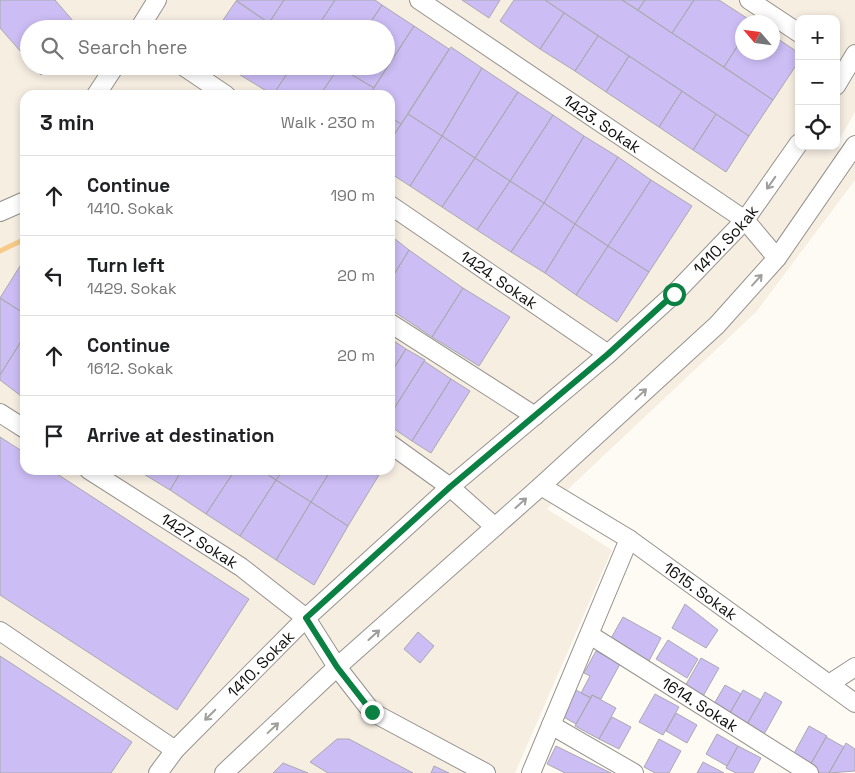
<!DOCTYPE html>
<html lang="en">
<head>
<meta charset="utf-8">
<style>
	body { margin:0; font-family:"Space Grotesk",sans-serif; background:#f6f6f6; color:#202124 }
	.controls { position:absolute; right:15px; top:15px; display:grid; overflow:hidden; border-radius:10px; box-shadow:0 2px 8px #0003 }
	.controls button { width:45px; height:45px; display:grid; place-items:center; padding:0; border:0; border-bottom:1px solid #e0e0e0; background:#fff; color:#202124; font:25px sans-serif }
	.compass { position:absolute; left:735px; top:15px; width:45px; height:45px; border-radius:50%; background:#fff; box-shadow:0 2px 8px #0003; rotate:298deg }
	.stop { position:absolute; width:15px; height:15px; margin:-11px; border:4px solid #0b8043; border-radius:50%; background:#fff }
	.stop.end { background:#0b8043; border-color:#fff; box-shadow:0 1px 5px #0008 }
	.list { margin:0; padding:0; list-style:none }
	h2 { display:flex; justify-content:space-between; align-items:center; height:65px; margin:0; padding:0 20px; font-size:21px }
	h2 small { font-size:16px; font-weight:400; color:#757577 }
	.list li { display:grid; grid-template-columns:32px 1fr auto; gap:15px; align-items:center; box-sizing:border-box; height:80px; padding:0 20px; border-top:1px solid #e0e0e0 }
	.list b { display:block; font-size:19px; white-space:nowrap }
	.list p { margin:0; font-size:16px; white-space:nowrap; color:#757577 }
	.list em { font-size:16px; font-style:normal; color:#757577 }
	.icon { flex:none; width:28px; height:28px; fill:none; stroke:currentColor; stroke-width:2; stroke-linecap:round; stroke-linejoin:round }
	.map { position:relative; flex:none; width:855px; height:773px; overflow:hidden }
	.search { position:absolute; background:#fff; box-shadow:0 2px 8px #0003; left:20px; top:20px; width:375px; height:55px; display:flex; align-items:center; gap:12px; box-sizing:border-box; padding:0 18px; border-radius:28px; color:#757577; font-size:19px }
	.panel { position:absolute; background:#fff; box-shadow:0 2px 8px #0003; left:20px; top:90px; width:375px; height:385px; border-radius:15px }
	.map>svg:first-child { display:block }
	.built { fill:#f7eee2; fill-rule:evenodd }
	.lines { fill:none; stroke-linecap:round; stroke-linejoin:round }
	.stream { stroke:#f7ca88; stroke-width:5 }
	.building { fill:#ccbdf5; stroke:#aaa9af }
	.minor-casing { stroke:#96928d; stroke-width:20 }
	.minor { stroke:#fff; stroke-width:18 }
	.oneway { stroke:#9f9f9e }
	.route { stroke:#0b8043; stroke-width:6 }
	.labels { text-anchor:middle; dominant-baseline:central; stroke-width:4.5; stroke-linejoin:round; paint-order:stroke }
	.street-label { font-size:16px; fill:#0f0e0c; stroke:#fefaf4 }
</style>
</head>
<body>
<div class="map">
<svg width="855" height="773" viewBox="0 0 855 773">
	<rect width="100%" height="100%" fill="#fefaf4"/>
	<path class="built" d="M0,0H855V112L836,145L855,164V180L756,312L547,509L612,550L515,773H0ZM799,19H836V146H799ZM742,22H772V52H742ZM29,29H386V66H29ZM25,95H390V470H25Z"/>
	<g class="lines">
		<path class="stream" d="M0,251L25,239"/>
	</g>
	<path class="building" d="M0,0H55L80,29H29V61L0,28Z
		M236,0H284L269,23Z
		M284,0H335L316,29H279L269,23Z
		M335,0H375L382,5L366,29H316Z
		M462,0H500L489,18Z
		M514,0H545L564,13L540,49L500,21Z
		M545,0H622L773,100L749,136Z
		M622,0H645L638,10Z
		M645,0H694L672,33L638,10Z
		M694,0H719L753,22H742V39L724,67L672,33Z
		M236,1L269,23L265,29H217Z
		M382,5L414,26L374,88L339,67L386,66V29H366Z
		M564,13L598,36L575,71L540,49Z
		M414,26L449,49L401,124L390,117V95H369Z
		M772,35L799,53V61L773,100L724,67L742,39V52H772Z
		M598,36L629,56L606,92L575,71Z
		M451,47L482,68L442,136L408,114Z
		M629,56L682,91L659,127L606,92Z
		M33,66H52L41,75Z
		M241,66H292L273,95L237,73Z
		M292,66H337L339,67L320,95H273Z
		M339,67L374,88L369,95H320Z
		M482,68L518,92L475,158L442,136Z
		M682,91L716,114L693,150L659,127Z
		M518,92L553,115L510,181L475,158Z
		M408,114L442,136L410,186L390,173V141Z
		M716,114L749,136L726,172L693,150Z
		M553,115L584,136L544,203L510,181Z
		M390,117L401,124L390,141Z
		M442,136L475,158L442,207L410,186Z
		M584,136L618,157L575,224L544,203Z
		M618,157L651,180L608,246L575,224Z
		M475,158L510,181L477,230L442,207Z
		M651,180L692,206L649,272L608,246Z
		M510,181L544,203L511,252L477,230Z
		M544,203L575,224L545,273L511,252Z
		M575,224L608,246L576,295L545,273Z
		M390,235L409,250L390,281Z
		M608,246L649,272L617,322L576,295Z
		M409,250L463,288L432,337L390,309V281Z
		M25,258V314L0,298Z
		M463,288L510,317L479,366L432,337Z
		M0,298L25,314V335L0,375Z
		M25,335V399L0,380V375Z
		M394,341L406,349L390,374V347Z
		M406,349L425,360L390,415V374Z
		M424,361L451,379L412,441L390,426V415Z
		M451,379L470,391L431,453L412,441Z
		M0,437L25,453V470H51L249,599L177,710L0,595Z
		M137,470H182L170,490Z
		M182,470H235L206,514L170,490Z
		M235,470H261L276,480L240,536L206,514Z
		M261,470H283L276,480Z
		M283,470H331L311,502L276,480Z
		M331,470H382L348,526L311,502Z
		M276,480L311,502L276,560L240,536Z
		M311,502L348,526L314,585L276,560Z
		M685,604L718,630L706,648L672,628Z
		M623,617L661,638L649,661L610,640Z
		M418,632L434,646L420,663L404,649Z
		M668,640L698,659L687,678L656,659Z
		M596,651L620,664L601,699L592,695L591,698L581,693L590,676L584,673Z
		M0,656L132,742L111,773H0Z
		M701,658L719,668L702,698L684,688Z
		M725,685L741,694L727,718L711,709Z
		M574,689L591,698L576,724L560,715Z
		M743,690L761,700L745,728L727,718Z
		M765,692L782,702L762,738L745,728Z
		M655,694L679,707L663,735L639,722Z
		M592,695L616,708L599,739L575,726Z
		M676,713L697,725L687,743L666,731Z
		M612,717L631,727L619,749L599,739Z
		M809,726L827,736L809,767L792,757Z
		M717,734L738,746L727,766L706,754Z
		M826,737L844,747L829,773H820L809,767Z
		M337,739H349L413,773H328L310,762Z
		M659,739L681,751L669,773H655L644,767Z
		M846,743L855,749V771L829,773Z
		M556,746L611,773H565L547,764Z
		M738,746L761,758L753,773H736L726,768Z
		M703,762L724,773H697Z
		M283,763L308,773H273Z
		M434,766L449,773H431Z"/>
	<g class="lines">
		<g class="minor-casing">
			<g id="minor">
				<path id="s1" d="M419,0L745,220L777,258"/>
				<path d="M749,0L799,33"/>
				<path d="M139,29L157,0"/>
				<path d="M183,66L226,95"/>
				<path d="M836,86L855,54"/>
				<path d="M96,95L115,66"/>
				<path id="s2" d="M390,205L608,354"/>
				<path d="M0,212L25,201"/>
				<path d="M390,323L535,416"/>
				<path d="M0,413L25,429"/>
				<path d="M390,444L450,487L495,527"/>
				<path id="s3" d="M89,470L241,567L306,618L337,667L372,712L486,773"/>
				<path id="s4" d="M541,486L629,539L855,703"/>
				<path d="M0,631L175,750"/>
				<path id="s5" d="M590,635L809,773"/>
				<path d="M829,684L855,667"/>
				<path d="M551,725L634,773"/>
				<path id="s6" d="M158,773L175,750L306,618L450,487L608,354L674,294L745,220L799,143"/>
				<path d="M224,773L337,667L541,486L717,325L777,258L855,145"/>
				<path d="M531,773L629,539"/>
			</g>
		</g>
		<use href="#minor" class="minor"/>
	</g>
	<defs><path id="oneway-shaft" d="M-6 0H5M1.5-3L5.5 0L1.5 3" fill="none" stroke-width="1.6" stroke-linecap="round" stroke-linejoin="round" transform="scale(1.25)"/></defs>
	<g class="oneway">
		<use href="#oneway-shaft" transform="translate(771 183) rotate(125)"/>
		<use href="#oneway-shaft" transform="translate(757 280) rotate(-48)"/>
		<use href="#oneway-shaft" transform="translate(641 394) rotate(-43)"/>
		<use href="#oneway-shaft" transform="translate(521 503) rotate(-42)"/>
		<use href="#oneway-shaft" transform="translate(374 635) rotate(-42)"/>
		<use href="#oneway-shaft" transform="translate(210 715) rotate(135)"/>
		<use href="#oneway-shaft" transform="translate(273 728) rotate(-43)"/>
	</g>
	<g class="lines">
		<path class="route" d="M372,712L337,667L306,618L450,487L608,354L674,294"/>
	</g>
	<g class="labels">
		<g class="street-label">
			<text stroke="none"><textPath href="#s1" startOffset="221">1423. Sokak</textPath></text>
			<text stroke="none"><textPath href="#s6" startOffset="780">1410. Sokak</textPath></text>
			<text stroke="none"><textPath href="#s2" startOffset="132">1424. Sokak</textPath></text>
			<text stroke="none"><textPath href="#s3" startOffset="131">1427. Sokak</textPath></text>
			<text stroke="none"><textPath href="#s4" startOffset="191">1615. Sokak</textPath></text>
			<text stroke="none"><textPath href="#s6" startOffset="150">1410. Sokak</textPath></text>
			<text stroke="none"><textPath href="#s5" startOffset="130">1614. Sokak</textPath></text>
		</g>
	</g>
</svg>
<div class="controls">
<button>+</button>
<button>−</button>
<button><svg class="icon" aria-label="locate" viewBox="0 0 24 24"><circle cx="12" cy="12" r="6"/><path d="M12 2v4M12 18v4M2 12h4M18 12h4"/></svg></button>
</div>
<svg class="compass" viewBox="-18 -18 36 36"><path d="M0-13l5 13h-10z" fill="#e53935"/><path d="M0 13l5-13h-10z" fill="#757577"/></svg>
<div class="stop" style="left:674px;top:294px"></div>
<div class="stop end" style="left:372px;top:712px"></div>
<div class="search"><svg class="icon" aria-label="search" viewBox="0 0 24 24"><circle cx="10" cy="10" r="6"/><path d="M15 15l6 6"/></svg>Search here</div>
<section class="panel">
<h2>3 min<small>Walk · 230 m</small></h2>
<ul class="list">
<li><svg class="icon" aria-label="ahead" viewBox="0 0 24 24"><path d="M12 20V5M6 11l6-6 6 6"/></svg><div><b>Continue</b><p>1410. Sokak</p></div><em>190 m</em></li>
<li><svg class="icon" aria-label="left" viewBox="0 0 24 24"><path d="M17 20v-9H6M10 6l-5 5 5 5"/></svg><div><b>Turn left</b><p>1429. Sokak</p></div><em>20 m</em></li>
<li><svg class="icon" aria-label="ahead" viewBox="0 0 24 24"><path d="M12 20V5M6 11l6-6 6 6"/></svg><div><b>Continue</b><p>1612. Sokak</p></div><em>20 m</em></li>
<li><svg class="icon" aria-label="arrive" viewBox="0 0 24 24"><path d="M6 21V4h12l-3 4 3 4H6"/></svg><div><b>Arrive at destination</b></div></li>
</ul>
</section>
</div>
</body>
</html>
